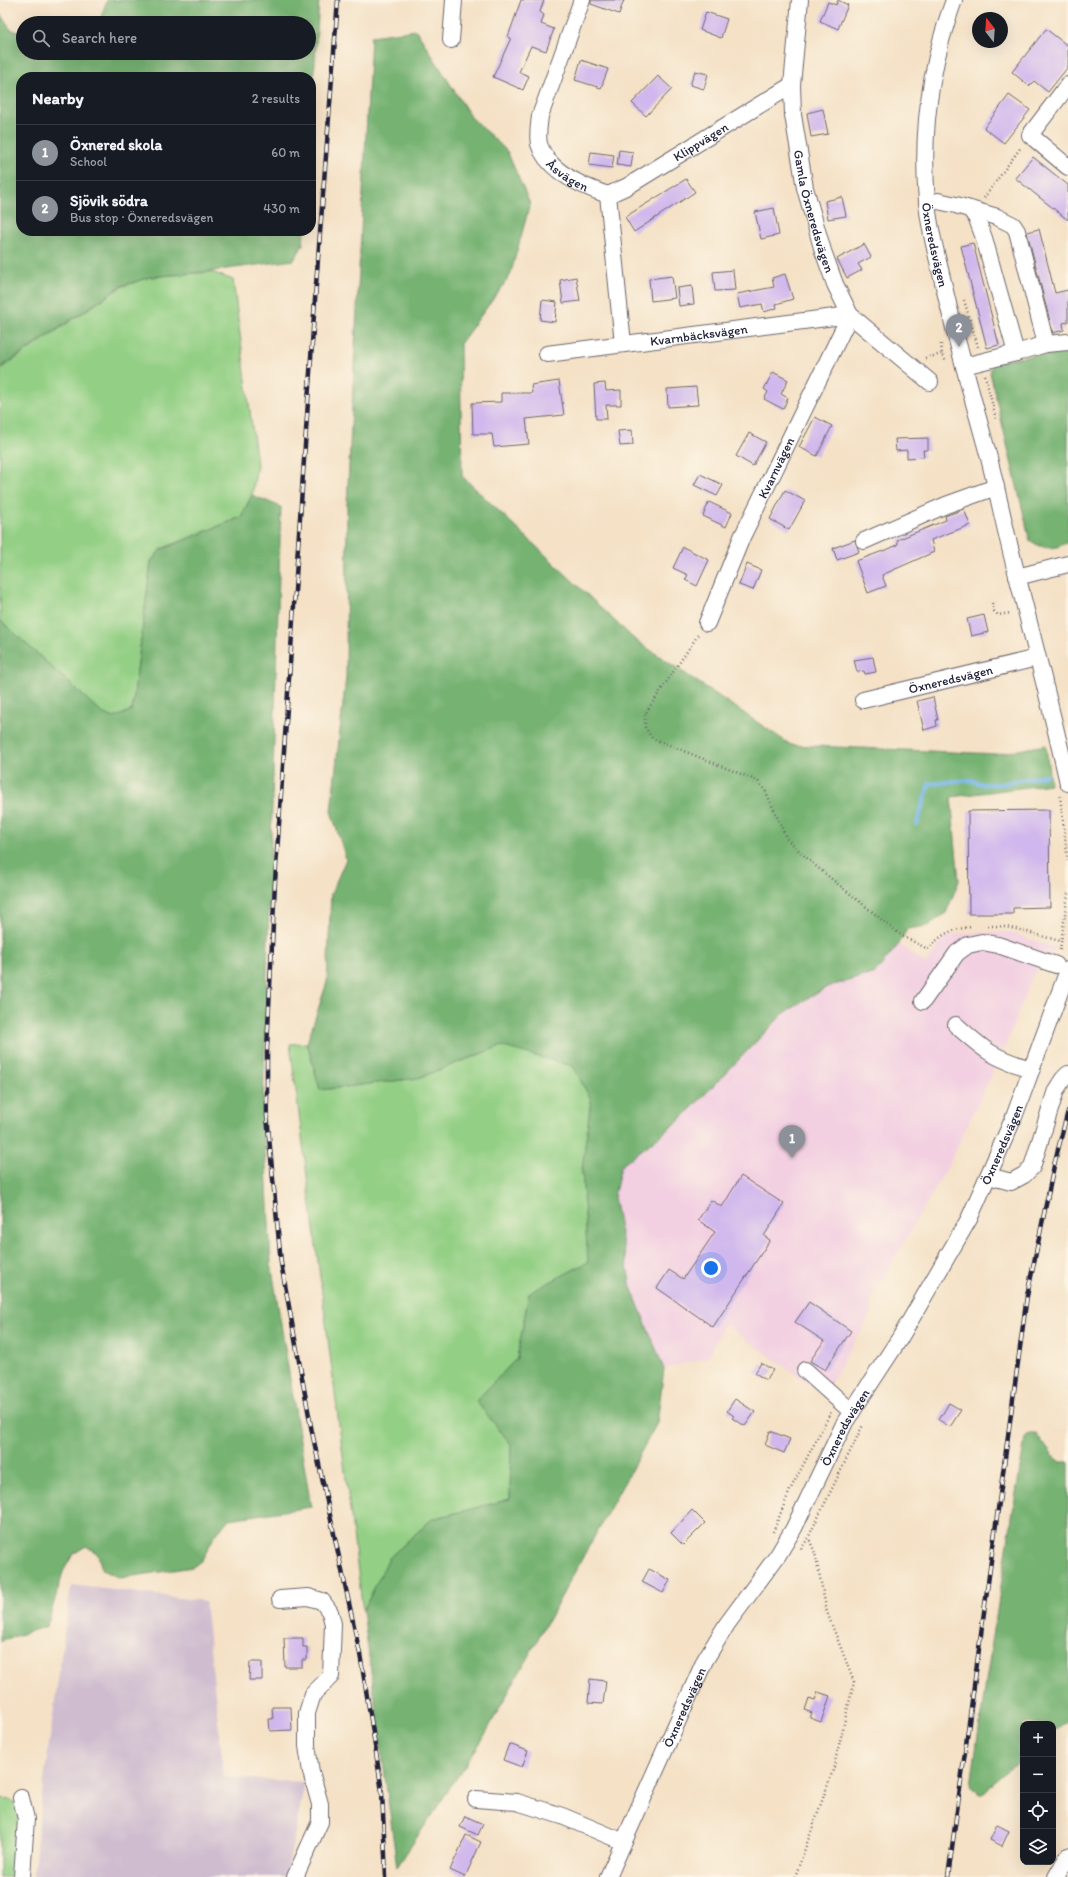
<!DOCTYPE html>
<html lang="en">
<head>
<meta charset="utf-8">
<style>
	body { margin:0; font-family:Itim,sans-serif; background:#242831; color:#f1f3f6 }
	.controls { position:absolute; right:12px; bottom:12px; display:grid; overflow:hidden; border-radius:8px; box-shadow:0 4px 16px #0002 }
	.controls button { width:36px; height:36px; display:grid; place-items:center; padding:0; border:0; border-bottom:1px solid #363941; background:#171b24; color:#f1f3f6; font:20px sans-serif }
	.compass { position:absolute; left:972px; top:12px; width:36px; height:36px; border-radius:50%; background:#171b24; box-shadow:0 4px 16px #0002; rotate:343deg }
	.you { position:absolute; left:711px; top:1268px; width:14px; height:14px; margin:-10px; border:3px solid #fff; border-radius:50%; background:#1a73e8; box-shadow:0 0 0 6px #1a73e833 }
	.badge { display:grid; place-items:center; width:26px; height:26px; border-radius:50%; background:#8c9099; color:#fff; font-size:13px; font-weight:700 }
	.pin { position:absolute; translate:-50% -33px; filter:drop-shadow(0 1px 2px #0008) }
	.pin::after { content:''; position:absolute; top:21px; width:14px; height:12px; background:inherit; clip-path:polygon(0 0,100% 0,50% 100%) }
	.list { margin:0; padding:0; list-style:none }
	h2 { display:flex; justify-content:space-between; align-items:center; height:52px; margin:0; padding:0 16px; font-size:17px }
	h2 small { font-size:13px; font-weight:400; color:#9ea1a6 }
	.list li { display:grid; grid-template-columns:26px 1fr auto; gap:12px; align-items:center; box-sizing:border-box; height:56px; padding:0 16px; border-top:1px solid #363941 }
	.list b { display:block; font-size:15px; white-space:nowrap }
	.list p { margin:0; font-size:13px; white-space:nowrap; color:#9ea1a6 }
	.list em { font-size:13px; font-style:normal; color:#9ea1a6 }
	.icon { flex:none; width:22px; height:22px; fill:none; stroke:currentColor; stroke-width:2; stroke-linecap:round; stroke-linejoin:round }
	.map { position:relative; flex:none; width:1068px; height:1877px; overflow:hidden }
	.search { position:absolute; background:#171b24; box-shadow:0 4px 16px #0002; left:16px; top:16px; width:300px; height:44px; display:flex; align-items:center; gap:10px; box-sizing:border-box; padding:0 14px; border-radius:22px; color:#9ea1a6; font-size:15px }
	.panel { position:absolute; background:#171b24; box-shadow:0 4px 16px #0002; left:16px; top:72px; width:300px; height:164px; border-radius:16px }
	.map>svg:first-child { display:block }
	.built { fill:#f2cfe1 }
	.industrial { fill:#cfbdcf }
	.green { fill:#93cf84; stroke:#5a7860 }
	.forest { fill:#76b272; stroke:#4c6a56 }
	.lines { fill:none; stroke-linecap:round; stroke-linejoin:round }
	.stream { stroke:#74b5e8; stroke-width:4.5 }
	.building { fill:#d0b7ed }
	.minor-casing { stroke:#6c656c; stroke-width:18 }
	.path { stroke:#6c656c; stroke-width:2.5; stroke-dasharray:1 3; stroke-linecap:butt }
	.minor { stroke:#fff; stroke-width:16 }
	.rail-casing { stroke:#22223b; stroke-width:4.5 }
	.rail { stroke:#fcf5e5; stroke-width:3; stroke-dasharray:9; stroke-linecap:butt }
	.labels { text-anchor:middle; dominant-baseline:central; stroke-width:3; stroke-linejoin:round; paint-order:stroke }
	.street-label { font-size:13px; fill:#22223b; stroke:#fcf5e5 }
</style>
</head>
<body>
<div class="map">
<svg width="1068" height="1877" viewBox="0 0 1068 1877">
	<rect width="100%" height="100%" fill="#fcf5e5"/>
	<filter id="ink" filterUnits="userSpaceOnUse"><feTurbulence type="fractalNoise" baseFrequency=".025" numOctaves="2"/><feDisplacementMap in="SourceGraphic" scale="8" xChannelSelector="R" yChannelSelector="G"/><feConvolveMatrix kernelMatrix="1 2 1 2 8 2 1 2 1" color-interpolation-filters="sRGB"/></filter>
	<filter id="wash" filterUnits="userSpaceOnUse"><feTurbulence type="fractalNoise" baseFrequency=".012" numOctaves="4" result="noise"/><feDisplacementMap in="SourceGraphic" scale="16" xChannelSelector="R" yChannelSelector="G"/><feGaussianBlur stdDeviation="0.9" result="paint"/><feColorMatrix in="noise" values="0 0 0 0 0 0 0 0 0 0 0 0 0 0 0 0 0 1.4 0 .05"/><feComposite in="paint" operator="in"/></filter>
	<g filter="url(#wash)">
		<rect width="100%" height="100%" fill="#f4e1c6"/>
		<path class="built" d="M1009,932L1056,948L1032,977L1006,1044L947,1168L871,1299L872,1312L824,1394L724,1324L708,1357L664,1369L645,1345L631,1287L614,1197L621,1166L680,1120L783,1014L827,987L875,973L899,944L926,964L944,937L963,933Z"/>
		<path class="industrial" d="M71,1585L205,1601L224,1777L305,1782L286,1877H33L41,1802Z"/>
		<path class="green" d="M212,272L233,280L257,465L252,495L241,517L161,549L151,561L132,710L114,718L102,713L0,620V369L121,287L150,277Z
			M307,1043L320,1090L418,1078L501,1046L573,1066L591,1100L582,1170L588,1262L529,1293L517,1358L476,1401L511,1444L510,1499L432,1519L389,1558L363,1611L290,1044Z
			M0,1796L14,1802L21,1818L17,1877H0Z"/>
		<path class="forest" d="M107,0H319L311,122V77H21V231H304L303,245L294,260L212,271L150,277L121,286L0,368V14L10,29L23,34V53H309V23H95L100,20Z
			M416,30L471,117L507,151L530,204L510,276L460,344L462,476L634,639L791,745L997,754L1046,745L1050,784L951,797L959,881L946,913L927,926L907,929L899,944L875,973L827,987L783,1014L680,1120L621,1166L614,1197L631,1287L664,1369L657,1423L482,1740L397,1867L363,1611L389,1558L432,1519L510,1499L511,1444L476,1401L517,1358L529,1293L588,1262L582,1170L591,1100L573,1066L500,1046L418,1078L320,1090L307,1043L327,982L331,894L346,859L331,811L346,677L347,504L371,36Z
			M1068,350V542C1052,551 1045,549 1030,541L990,373L992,364L998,361Z
			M252,495L281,507L263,1107L271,1263L311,1507L229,1519L214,1537L202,1560L193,1567L120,1578L102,1570L98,1554L86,1546L73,1554L63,1572L47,1626L0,1641V620L102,713L114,718L132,710L151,562L161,550L241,517Z
			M1029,1433H1036L1052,1455L1061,1462H1068V1720L1053,1732V1724H1023V1758L996,1780L982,1796L971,1785C987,1669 1006,1554 1025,1438Z"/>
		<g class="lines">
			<path class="stream" d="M917,824L929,784L970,780L982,784H1000L1046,775"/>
		</g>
		<g id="blocks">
			<path class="building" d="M521,0H544L540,12L544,15L541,24L554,29L546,51L531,46L519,72L529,76L523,90L493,77L511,38L508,37Z
				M591,0H624L619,14L591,4Z
				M838,0L848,5L838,29L820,21L828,2L836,5Z
				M706,12L727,19L721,38L700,30Z
				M1046,29L1068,46V67L1048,92L1034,81L1029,86L1012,72Z
				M581,60L608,69L601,88L575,80Z
				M695,71L708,74L704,89L690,85Z
				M658,76L672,89L646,116L632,103Z
				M1009,95L1030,110L1004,143L984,128Z
				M823,109L828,134L811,137L807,113Z
				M619,150L633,152L631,167L617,165Z
				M591,152L614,155L612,168L589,165Z
				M1033,157L1068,185V220L1015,178Z
				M686,179L695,192L634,232L625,217Z
				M842,197L846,216L828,219L825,201Z
				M774,208L779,235L761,239L755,212Z
				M1039,229L1055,293L1068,290V322L1063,323L1064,330L1053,333L1027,232Z
				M973,243L999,345L987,348L961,246Z
				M864,244L871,257L858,264L862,270L847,278L837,259Z
				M733,270L735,290L715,291L713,272Z
				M785,274L793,299L776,304L777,308L764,312L762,304L740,308L737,294L774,287L772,278Z
				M672,276L675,298L651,301L649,279Z
				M576,277L580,301L563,303L560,280Z
				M692,286L694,304L679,306L677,288Z
				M542,300L557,302L555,322L540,320Z
				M773,372L788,380L781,394L788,398L783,409L764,399L768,392L764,389Z
				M559,381L564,415L526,419L529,444L494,447L492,434H473L472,403L501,402V393H532L531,385Z
				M605,383L606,391L621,390V405H606L607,419H596L594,384Z
				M696,387L698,405L668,407L667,389Z
				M815,417L832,426L817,456L799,447Z
				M632,430L633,445L620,446L618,431Z
				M749,433L766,442L753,466L736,456Z
				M928,438V450H923L924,457L907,458V450L896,451L895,439Z
				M700,474L723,485L717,496L694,485Z
				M785,490L805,501L789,530L770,519Z
				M709,502L732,513L726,527L703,516Z
				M964,509L970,525L931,540L934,552L882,575L886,586L868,593L856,561L891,548L898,544L897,540L946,520L945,516Z
				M855,540L859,552L837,560L833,548Z
				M683,547L709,560L697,586L685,580L688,575L673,568Z
				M747,564L761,570L753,590L739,585Z
				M984,615L988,632L971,636L967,619Z
				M873,657L876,672L865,674L864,671L857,672L854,660Z
				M933,697L938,720H936L937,726L924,730L917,701Z
				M1049,810L1050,907L1013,908V914H969L968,811Z
				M741,1176L784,1204L764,1236L770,1240L713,1327L657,1288L669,1270L683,1279L715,1232L698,1220L711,1200L722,1207Z
				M809,1302L851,1331L825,1370L810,1361L824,1341L795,1322Z
				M761,1363L773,1370L766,1380L755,1373Z
				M735,1399L755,1412L745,1426L732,1418L734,1416L727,1411Z
				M949,1403L961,1410L950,1427L939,1420Z
				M770,1431L790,1439L784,1453L765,1445Z
				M692,1510L705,1523L683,1545L671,1533Z
				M649,1569L670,1580L663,1593L642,1582Z
				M284,1638H303V1647H307V1660H302V1667H285Z
				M250,1662H262V1680H249Z
				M590,1679L606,1681L603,1704L588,1703Z
				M818,1692L830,1696L821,1722L810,1718L812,1713L805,1710L809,1698L815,1700Z
				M272,1707H291L292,1730L270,1731L269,1719H273Z
				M509,1744L528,1751L522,1767L503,1760Z
				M465,1816L483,1824L478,1835L460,1827Z
				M997,1825L1009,1831L1002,1846L990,1840Z
				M466,1835L481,1842L465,1877L450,1870Z"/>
		</g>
	</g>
	<g filter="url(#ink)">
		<use href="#blocks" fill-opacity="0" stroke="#6c656c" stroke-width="1"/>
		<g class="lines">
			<g class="minor-casing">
				<g id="minor">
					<path id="s1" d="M582,0L540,116C539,125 537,135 539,144C547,171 584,187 608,195"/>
					<path id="s2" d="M800,0L792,85L793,115L805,188L823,251L835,284L850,315L930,382"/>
					<path id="s3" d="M954,0C930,65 921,133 927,202C929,229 937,256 943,282C956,341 973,399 989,458C999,498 1007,539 1018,579C1035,647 1053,715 1068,783"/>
					<path d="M451,40L454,0"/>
					<path d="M1068,85L1030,135L1068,167"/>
					<path id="s4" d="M608,195L628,186L792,85"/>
					<path d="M608,195L623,344"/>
					<path d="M927,203L938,201L956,205L997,217L1013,225L1017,231L1046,344"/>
					<path d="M1016,353L1046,344L1068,342"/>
					<path id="s5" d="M547,354L850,315"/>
					<path d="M964,366L1016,353L984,238L977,219L970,209"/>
					<path d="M864,541L946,505L996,487"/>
					<path d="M1017,577L1068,564"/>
					<path id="s6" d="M707,623L742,537L850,315"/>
					<path id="s7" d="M863,700L1037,658"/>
					<path d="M923,1001L957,953L968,945L982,942L998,945L1056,965"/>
					<path d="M956,1025C984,1050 994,1059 1032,1069"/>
					<path d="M989,1176L1011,1182L1024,1175L1032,1167L1056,1090L1063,1079L1068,1074"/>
					<path d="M805,1370L852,1412"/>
					<path d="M280,1599L308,1597L322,1601L330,1612L333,1624L331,1676L313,1694L307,1713V1746L311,1772L320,1804V1822L295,1877"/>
					<path d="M21,1798L26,1819L22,1877"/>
					<path d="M476,1799L517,1802L562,1816L624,1842"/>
					<path id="s8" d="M608,1877L705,1660L727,1624L778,1555L794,1528L845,1422L900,1338L969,1219L1014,1117L1068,970"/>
					<path d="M1056,1877L1068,1856"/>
				</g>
			</g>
			<path class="path" d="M984,198L1021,147
				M964,300L978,347
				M941,344L942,354L946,362
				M925,358L942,354
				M985,375L996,419
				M992,603L994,611L998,615L1011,613
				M698,635L645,714V727L652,738L758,781L766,792L787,839L812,863L902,936L928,949C943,933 949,930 971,927
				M1060,796L1068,863
				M988,926C1013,925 1037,936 1061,941
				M1060,950L1068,893
				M773,1532L790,1490L831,1412
				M801,1549L807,1540L863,1425
				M795,1877L833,1770L854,1682L827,1612L815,1553L810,1541L807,1540"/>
			<use href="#minor" class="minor"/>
			<g class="rail-casing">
				<path id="rail" d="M338,0L316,285L275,882L267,1049V1116L281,1263L312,1432L360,1654L372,1726L382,1792L386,1877
					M948,1877L1027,1296L1055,1161L1068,1111"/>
			</g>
			<use href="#rail" class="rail"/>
		</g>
	</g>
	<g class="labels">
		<g class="street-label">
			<text stroke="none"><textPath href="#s4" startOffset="107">Klippvägen</textPath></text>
			<text stroke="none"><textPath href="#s1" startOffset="195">Åsvägen</textPath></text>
			<text stroke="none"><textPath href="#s2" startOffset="214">Gamla Öxneredsvägen</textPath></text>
			<text stroke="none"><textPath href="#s3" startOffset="249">Öxneredsvägen</textPath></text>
			<text stroke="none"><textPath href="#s5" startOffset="153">Kvarnbäcksvägen</textPath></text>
			<text stroke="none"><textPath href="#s6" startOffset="170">Kvarnvägen</textPath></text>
			<text stroke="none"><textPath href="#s7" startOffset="90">Öxneredsvägen</textPath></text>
			<text stroke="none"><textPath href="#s8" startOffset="834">Öxneredsvägen</textPath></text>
			<text stroke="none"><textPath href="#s8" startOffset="510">Öxneredsvägen</textPath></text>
			<text stroke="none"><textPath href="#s8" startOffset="186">Öxneredsvägen</textPath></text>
		</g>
	</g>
</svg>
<div class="controls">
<button>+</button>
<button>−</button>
<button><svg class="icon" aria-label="locate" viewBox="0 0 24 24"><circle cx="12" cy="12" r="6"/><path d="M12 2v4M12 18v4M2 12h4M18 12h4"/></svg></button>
<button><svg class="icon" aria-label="layers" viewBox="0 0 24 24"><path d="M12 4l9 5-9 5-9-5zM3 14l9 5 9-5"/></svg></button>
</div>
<svg class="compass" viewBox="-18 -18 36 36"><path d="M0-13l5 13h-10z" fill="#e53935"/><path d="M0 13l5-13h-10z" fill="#9ea1a6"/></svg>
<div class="you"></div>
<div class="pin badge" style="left:792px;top:1158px">1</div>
<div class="pin badge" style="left:959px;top:347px">2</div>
<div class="search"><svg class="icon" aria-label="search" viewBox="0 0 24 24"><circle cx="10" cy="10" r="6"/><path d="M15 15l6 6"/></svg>Search here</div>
<section class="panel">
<h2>Nearby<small>2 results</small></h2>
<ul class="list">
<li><span class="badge">1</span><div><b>Öxnered skola</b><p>School</p></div><em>60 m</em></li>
<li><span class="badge">2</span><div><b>Sjövik södra</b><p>Bus stop · Öxneredsvägen</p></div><em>430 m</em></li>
</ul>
</section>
</div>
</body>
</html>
